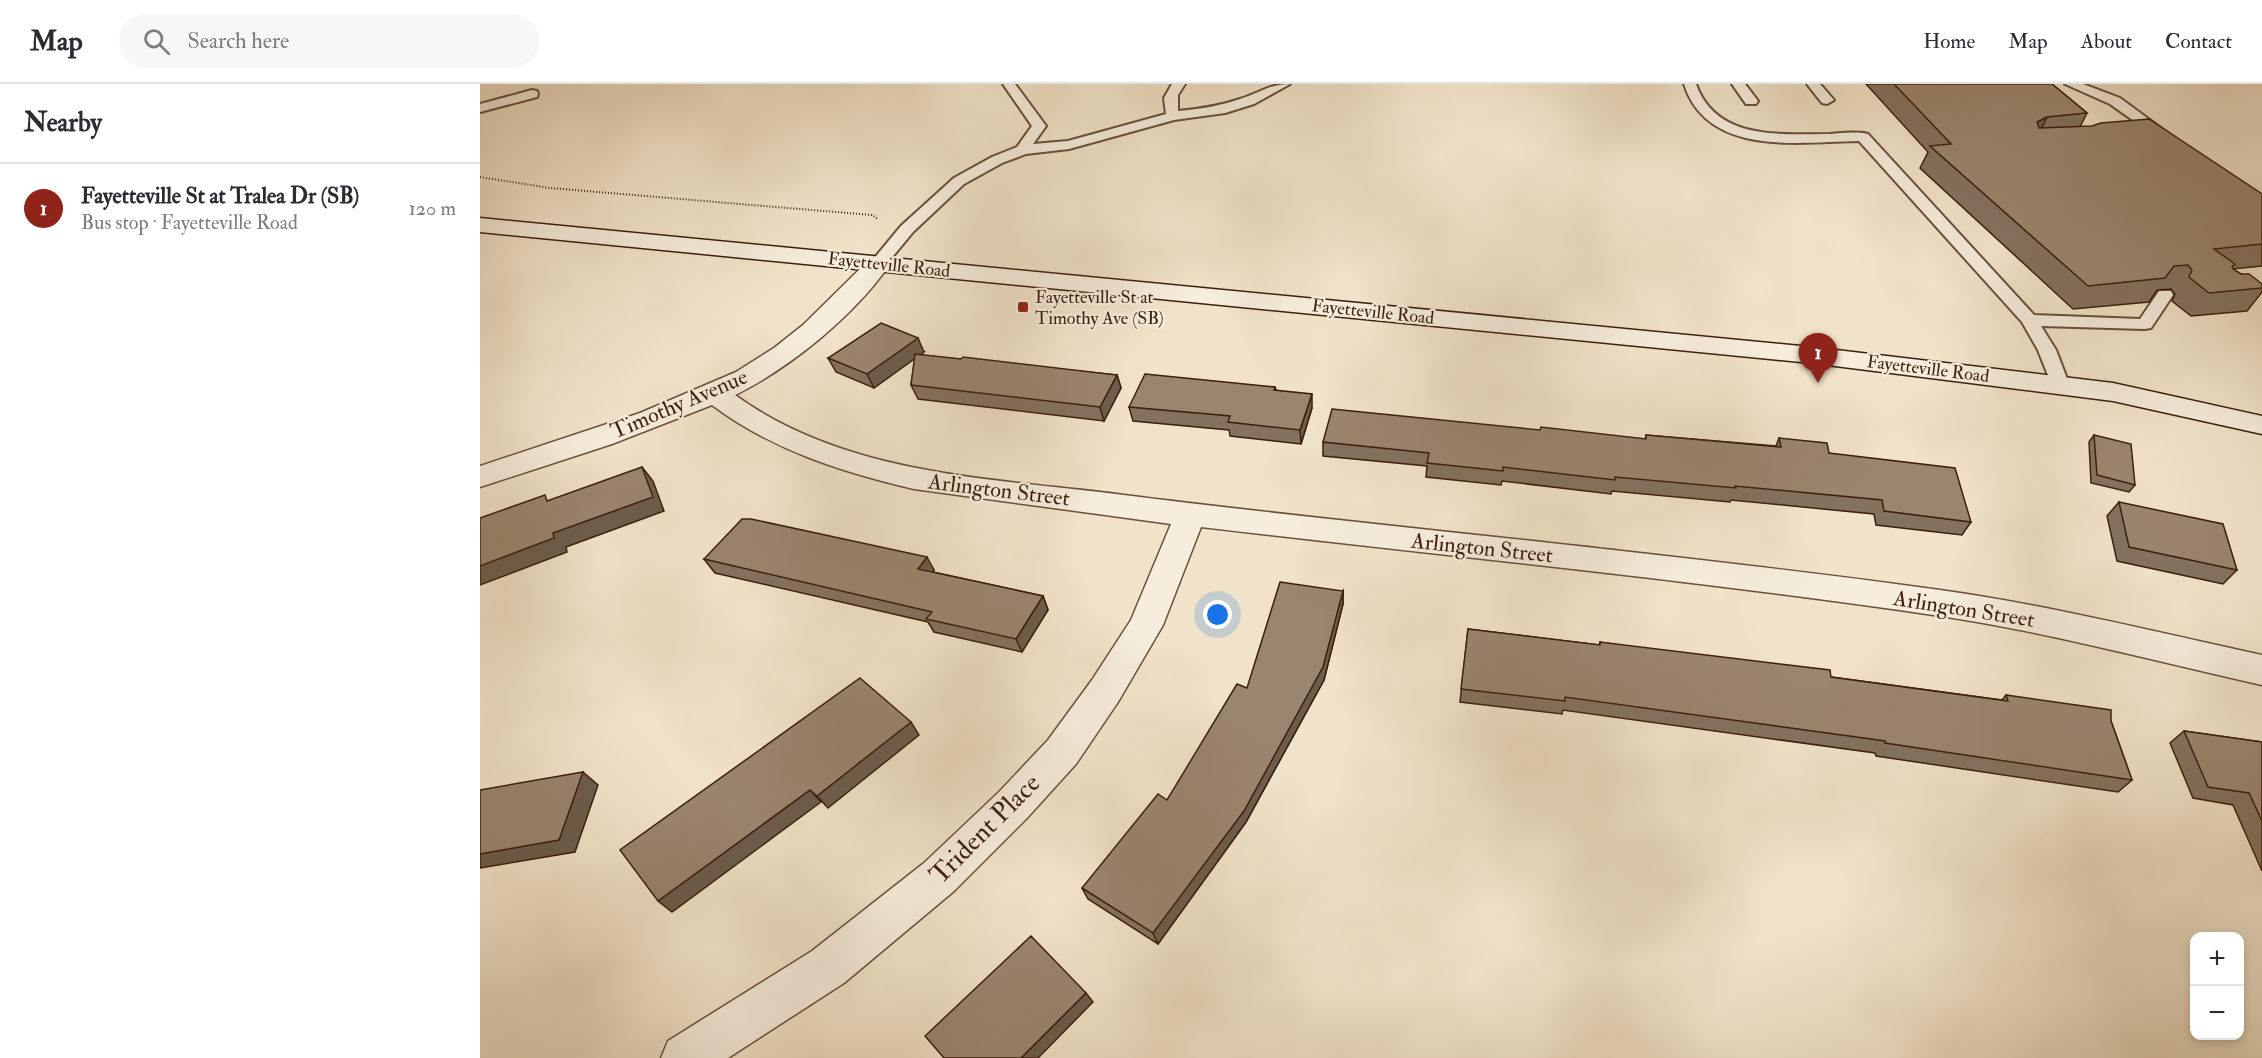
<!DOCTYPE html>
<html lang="en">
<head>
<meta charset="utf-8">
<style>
	body { margin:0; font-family:"IM FELL Double Pica",serif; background:#f7f7f7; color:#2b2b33 }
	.controls { position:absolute; right:18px; bottom:18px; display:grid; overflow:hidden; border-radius:12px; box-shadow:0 3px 9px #0003 }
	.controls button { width:54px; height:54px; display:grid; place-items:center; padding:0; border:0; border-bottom:2px solid #e1e1e2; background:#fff; color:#2b2b33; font:30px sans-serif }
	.you { position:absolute; left:738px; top:531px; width:21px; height:21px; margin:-15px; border:4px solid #fff; border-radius:50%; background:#1a73e8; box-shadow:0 0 0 9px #1a73e833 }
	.badge { display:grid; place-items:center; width:39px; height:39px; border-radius:50%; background:#8f2418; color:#fff; font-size:20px; font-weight:700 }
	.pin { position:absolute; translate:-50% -50px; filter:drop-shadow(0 2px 3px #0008) }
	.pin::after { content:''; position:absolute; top:32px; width:21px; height:18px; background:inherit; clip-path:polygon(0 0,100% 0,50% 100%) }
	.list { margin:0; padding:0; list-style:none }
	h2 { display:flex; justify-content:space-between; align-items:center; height:78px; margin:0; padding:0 24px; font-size:26px }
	h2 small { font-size:20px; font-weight:400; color:#7c7c81 }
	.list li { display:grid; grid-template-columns:39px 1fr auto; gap:18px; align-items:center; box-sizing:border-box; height:90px; padding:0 24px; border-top:2px solid #e1e1e2 }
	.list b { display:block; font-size:22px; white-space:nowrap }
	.list p { margin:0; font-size:20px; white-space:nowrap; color:#7c7c81 }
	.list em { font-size:20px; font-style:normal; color:#7c7c81 }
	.icon { flex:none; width:33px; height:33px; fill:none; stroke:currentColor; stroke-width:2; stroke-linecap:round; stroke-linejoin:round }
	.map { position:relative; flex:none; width:1782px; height:974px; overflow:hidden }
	header { display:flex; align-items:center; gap:36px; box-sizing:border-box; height:84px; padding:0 30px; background:#fff; border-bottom:2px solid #e1e1e2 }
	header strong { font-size:28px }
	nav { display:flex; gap:33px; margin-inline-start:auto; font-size:21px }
	.search { width:420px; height:54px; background:#f7f7f7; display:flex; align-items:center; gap:15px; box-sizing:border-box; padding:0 21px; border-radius:33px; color:#7c7c81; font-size:22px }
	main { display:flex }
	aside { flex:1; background:#fff }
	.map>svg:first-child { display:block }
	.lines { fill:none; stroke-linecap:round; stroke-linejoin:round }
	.lane-casing { stroke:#69503b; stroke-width:4 }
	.street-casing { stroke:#69503b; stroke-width:3 }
	.secondary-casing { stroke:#3c1f0c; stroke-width:3 }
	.path { stroke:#3c1f0c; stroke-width:2; stroke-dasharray:1 2; stroke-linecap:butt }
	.lane { fill:#f6eddc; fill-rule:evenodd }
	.street { fill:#f6eddc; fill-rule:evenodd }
	.secondary { fill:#f6eddc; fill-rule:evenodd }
	.wall { fill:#84725f; stroke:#3c1f0c; stroke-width:1.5 }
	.shaded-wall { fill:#6c5d4d; stroke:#3c1f0c; stroke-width:1.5 }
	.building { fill:#9a856e; stroke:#3c1f0c; stroke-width:1.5 }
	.poi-dot { fill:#8f2418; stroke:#f6eddc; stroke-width:2 }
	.labels { text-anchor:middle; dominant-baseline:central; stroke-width:4.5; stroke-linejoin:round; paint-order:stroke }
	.far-street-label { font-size:18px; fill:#3c1f0c; stroke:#f6eddc }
	.far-poi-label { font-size:18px; fill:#3c1f0c; stroke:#f6eddc; text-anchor:start }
	.street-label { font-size:22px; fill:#3c1f0c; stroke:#f6eddc }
	.near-street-label { font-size:27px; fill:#3c1f0c; stroke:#f6eddc }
</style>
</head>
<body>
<header>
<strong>Map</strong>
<div class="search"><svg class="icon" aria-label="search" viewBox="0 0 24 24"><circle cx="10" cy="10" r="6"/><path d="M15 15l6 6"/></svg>Search here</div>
<nav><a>Home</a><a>Map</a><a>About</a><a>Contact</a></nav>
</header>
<main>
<aside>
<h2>Nearby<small></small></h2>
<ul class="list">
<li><span class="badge">1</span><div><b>Fayetteville St at Tralea Dr (SB)</b><p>Bus stop · Fayetteville Road</p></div><em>120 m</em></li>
</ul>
</aside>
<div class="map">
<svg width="1782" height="974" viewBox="0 0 1782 974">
	<rect width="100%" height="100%" fill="#f1e3c9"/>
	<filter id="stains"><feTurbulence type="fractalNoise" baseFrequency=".00333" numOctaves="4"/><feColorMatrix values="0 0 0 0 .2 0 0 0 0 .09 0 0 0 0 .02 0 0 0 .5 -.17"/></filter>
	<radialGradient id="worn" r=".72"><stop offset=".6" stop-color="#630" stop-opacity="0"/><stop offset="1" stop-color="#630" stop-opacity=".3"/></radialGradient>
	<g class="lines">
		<g class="lane-casing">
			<path id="lane" d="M523,0H535L566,42L553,60L588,57L686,30L684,14L692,0H705L698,11V27C720,25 740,22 760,15C780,9 789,0 810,0L774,20L745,29L694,36L589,65L546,70L522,79L484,100L433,148L404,183H392L390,180L392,177L421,142L474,94L512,73L537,63L552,42Z
				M1204,0H1216C1236,57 1301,50 1350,50C1362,49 1376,47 1388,50L1554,231L1660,235L1679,207H1691L1693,211L1671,244L1665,245L1561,242L1576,266L1589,300L1587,304H1573L1558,266L1542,238L1379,57C1319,58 1227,73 1204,0Z
				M1252,0H1265L1278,17L1276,20H1266Z
				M1327,0H1340L1354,16L1347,20L1342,19Z
				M1585,0H1603L1640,14L1693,53L1691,56H1681L1630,20Z
				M52,6L57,7L58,10L57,13L0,28V20Z"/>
		</g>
		<g class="street-casing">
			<path id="street" d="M398,173L406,175L410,180C375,231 310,284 255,311C367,392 512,394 644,411C810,432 976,448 1142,467C1248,479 1354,491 1460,506C1568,521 1675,548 1782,571V601C1675,577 1568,548 1460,532C1215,496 967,472 721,443L683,541L638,618L596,680L547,734L474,807L364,899L248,974H181L188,957L332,867L444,779L519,708L568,656L612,596L651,536L691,440L434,405C362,388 292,366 232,321L132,360L0,403V382L160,329L256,288L294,264L323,241L390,175Z"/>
		</g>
		<g class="secondary-casing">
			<path id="secondary" d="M0,134L1331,263L1633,299L1782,332V350L1633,317L1331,279L0,148Z"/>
		</g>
		<path class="path" d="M0,93L70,104L392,131L398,135"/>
		<use href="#lane" class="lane"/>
		<use href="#street" class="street"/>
		<use href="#secondary" class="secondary"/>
	</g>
	<path class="wall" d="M1386,0H1572L1607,29L1600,43L1782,110V182L1752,185L1761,190L1782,200V208L1767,227L1711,232L1692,217L1695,210L1691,205L1677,206L1669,218L1593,225L1440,84L1448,68Z
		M444,268L440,271L637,291L641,304L624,337L438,315L431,301L435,274L394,304L356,288L348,274Z
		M795,303L796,306L832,324L821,360L750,352L749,346L653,337L649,323Z
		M1060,346L1165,355L1166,351L1296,362L1299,354L1349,369L1491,438L1482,451L1396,441L1394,430L1251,416L1250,418L1132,407L1131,410L1022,397L1021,401L946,393L947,382L843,372V358Z
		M1614,351L1655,401L1649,408L1611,399L1609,358Z
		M1639,418L1757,486L1743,500L1637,477L1627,432Z
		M224,475L454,486L453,488L563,512L568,526L542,568L454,548L448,538L235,489Z
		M863,507V520L844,596L766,738L678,860L608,815L602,804L687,716Z
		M988,545L1119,561L1120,558L1351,593L1522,616L1526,611L1631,637L1652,696L1638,708L1396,672L1395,669L1083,626L1082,630L980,618Z
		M1704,647L1782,658V787L1753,721L1713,714L1690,659Z"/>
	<path class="shaded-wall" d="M1567,33L1556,55L1557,38Z
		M438,254L444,268L394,304L387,290Z
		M637,291L641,304L624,337L620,323Z
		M832,310V324L821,360L820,346Z
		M162,383L173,397L184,427L86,463L87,468L0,501V482L73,449Z
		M447,473L454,486L445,499L438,485Z
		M863,507V520L844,596L766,738L678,860L673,849Z
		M563,512L568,526L542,568L536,555Z
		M431,638L439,651L348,724L337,712Z
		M103,688L118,701L95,768L0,784V770Z
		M330,706L341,718L192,828L178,817Z
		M606,909L613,918L558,974H541Z"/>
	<path class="building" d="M1414,0H1572L1607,29L1567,33L1557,38L1559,44L1612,42L1621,39L1669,35L1782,110V160L1734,165L1755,180L1752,183L1753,185L1761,190H1769L1782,200V204L1729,209L1709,193L1712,186L1708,181L1694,182L1685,194L1608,202L1450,62L1471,60Z
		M401,239L438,254L387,290L348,274Z
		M435,270L481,275L483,273L637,291L620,323L431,301Z
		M665,290L795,303L794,306L832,310L820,346L748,338L750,332L649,323Z
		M852,325L1060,346L1061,343L1166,355V351L1301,363L1299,354L1347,359L1349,369L1475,384L1491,438L1404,427L1402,416L1255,402L1256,404L1135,393V396L1023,383V387L947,379L949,369L843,358Z
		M1614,351L1651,360L1655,401L1617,391Z
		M162,383L173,413L73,449L74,454L0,482V434L65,411L67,417Z
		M1639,418L1743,440L1757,486L1649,463Z
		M262,435H271L447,473L438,485L563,512L536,555L446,535L452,528L224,475Z
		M800,498L863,507L843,583L764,727L673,849L602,804L678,710L687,716L757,600L767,604Z
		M988,545L1120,561V558L1350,586L1351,593L1528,617L1526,611L1631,626V637L1652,696L1405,659V657L1085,613V617L981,605Z
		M380,594L431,638L337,712L330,706L178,817L140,766Z
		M1704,647L1782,658V737L1769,709L1728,703Z
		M103,688L79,756L0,770V706Z
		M551,852L606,909L541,974H464L445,952Z"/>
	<rect class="poi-dot" x="537" y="217" width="12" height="12" rx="3"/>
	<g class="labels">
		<g class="far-street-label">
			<text transform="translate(409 181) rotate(6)">Fayetteville Road</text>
			<text transform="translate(893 228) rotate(6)">Fayetteville Road</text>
			<text transform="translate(1448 285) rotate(7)">Fayetteville Road</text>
		</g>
		<g class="far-poi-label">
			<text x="555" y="213">Fayetteville St at<tspan x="555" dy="21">Timothy Ave (SB)</tspan></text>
		</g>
		<g class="street-label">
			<text transform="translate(199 320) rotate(-23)">Timothy Avenue</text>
			<text transform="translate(519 406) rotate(7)">Arlington Street</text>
			<text transform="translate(1002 464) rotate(6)">Arlington Street</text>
			<text transform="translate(1484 525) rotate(9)">Arlington Street</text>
		</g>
		<g class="near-street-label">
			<text transform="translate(505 745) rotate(-45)">Trident Place</text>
		</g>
	</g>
	<rect width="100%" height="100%" filter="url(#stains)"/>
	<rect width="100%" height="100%" fill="url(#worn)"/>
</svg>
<div class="controls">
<button>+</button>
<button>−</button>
</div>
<div class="you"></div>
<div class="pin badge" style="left:1338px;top:299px">1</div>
</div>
</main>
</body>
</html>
